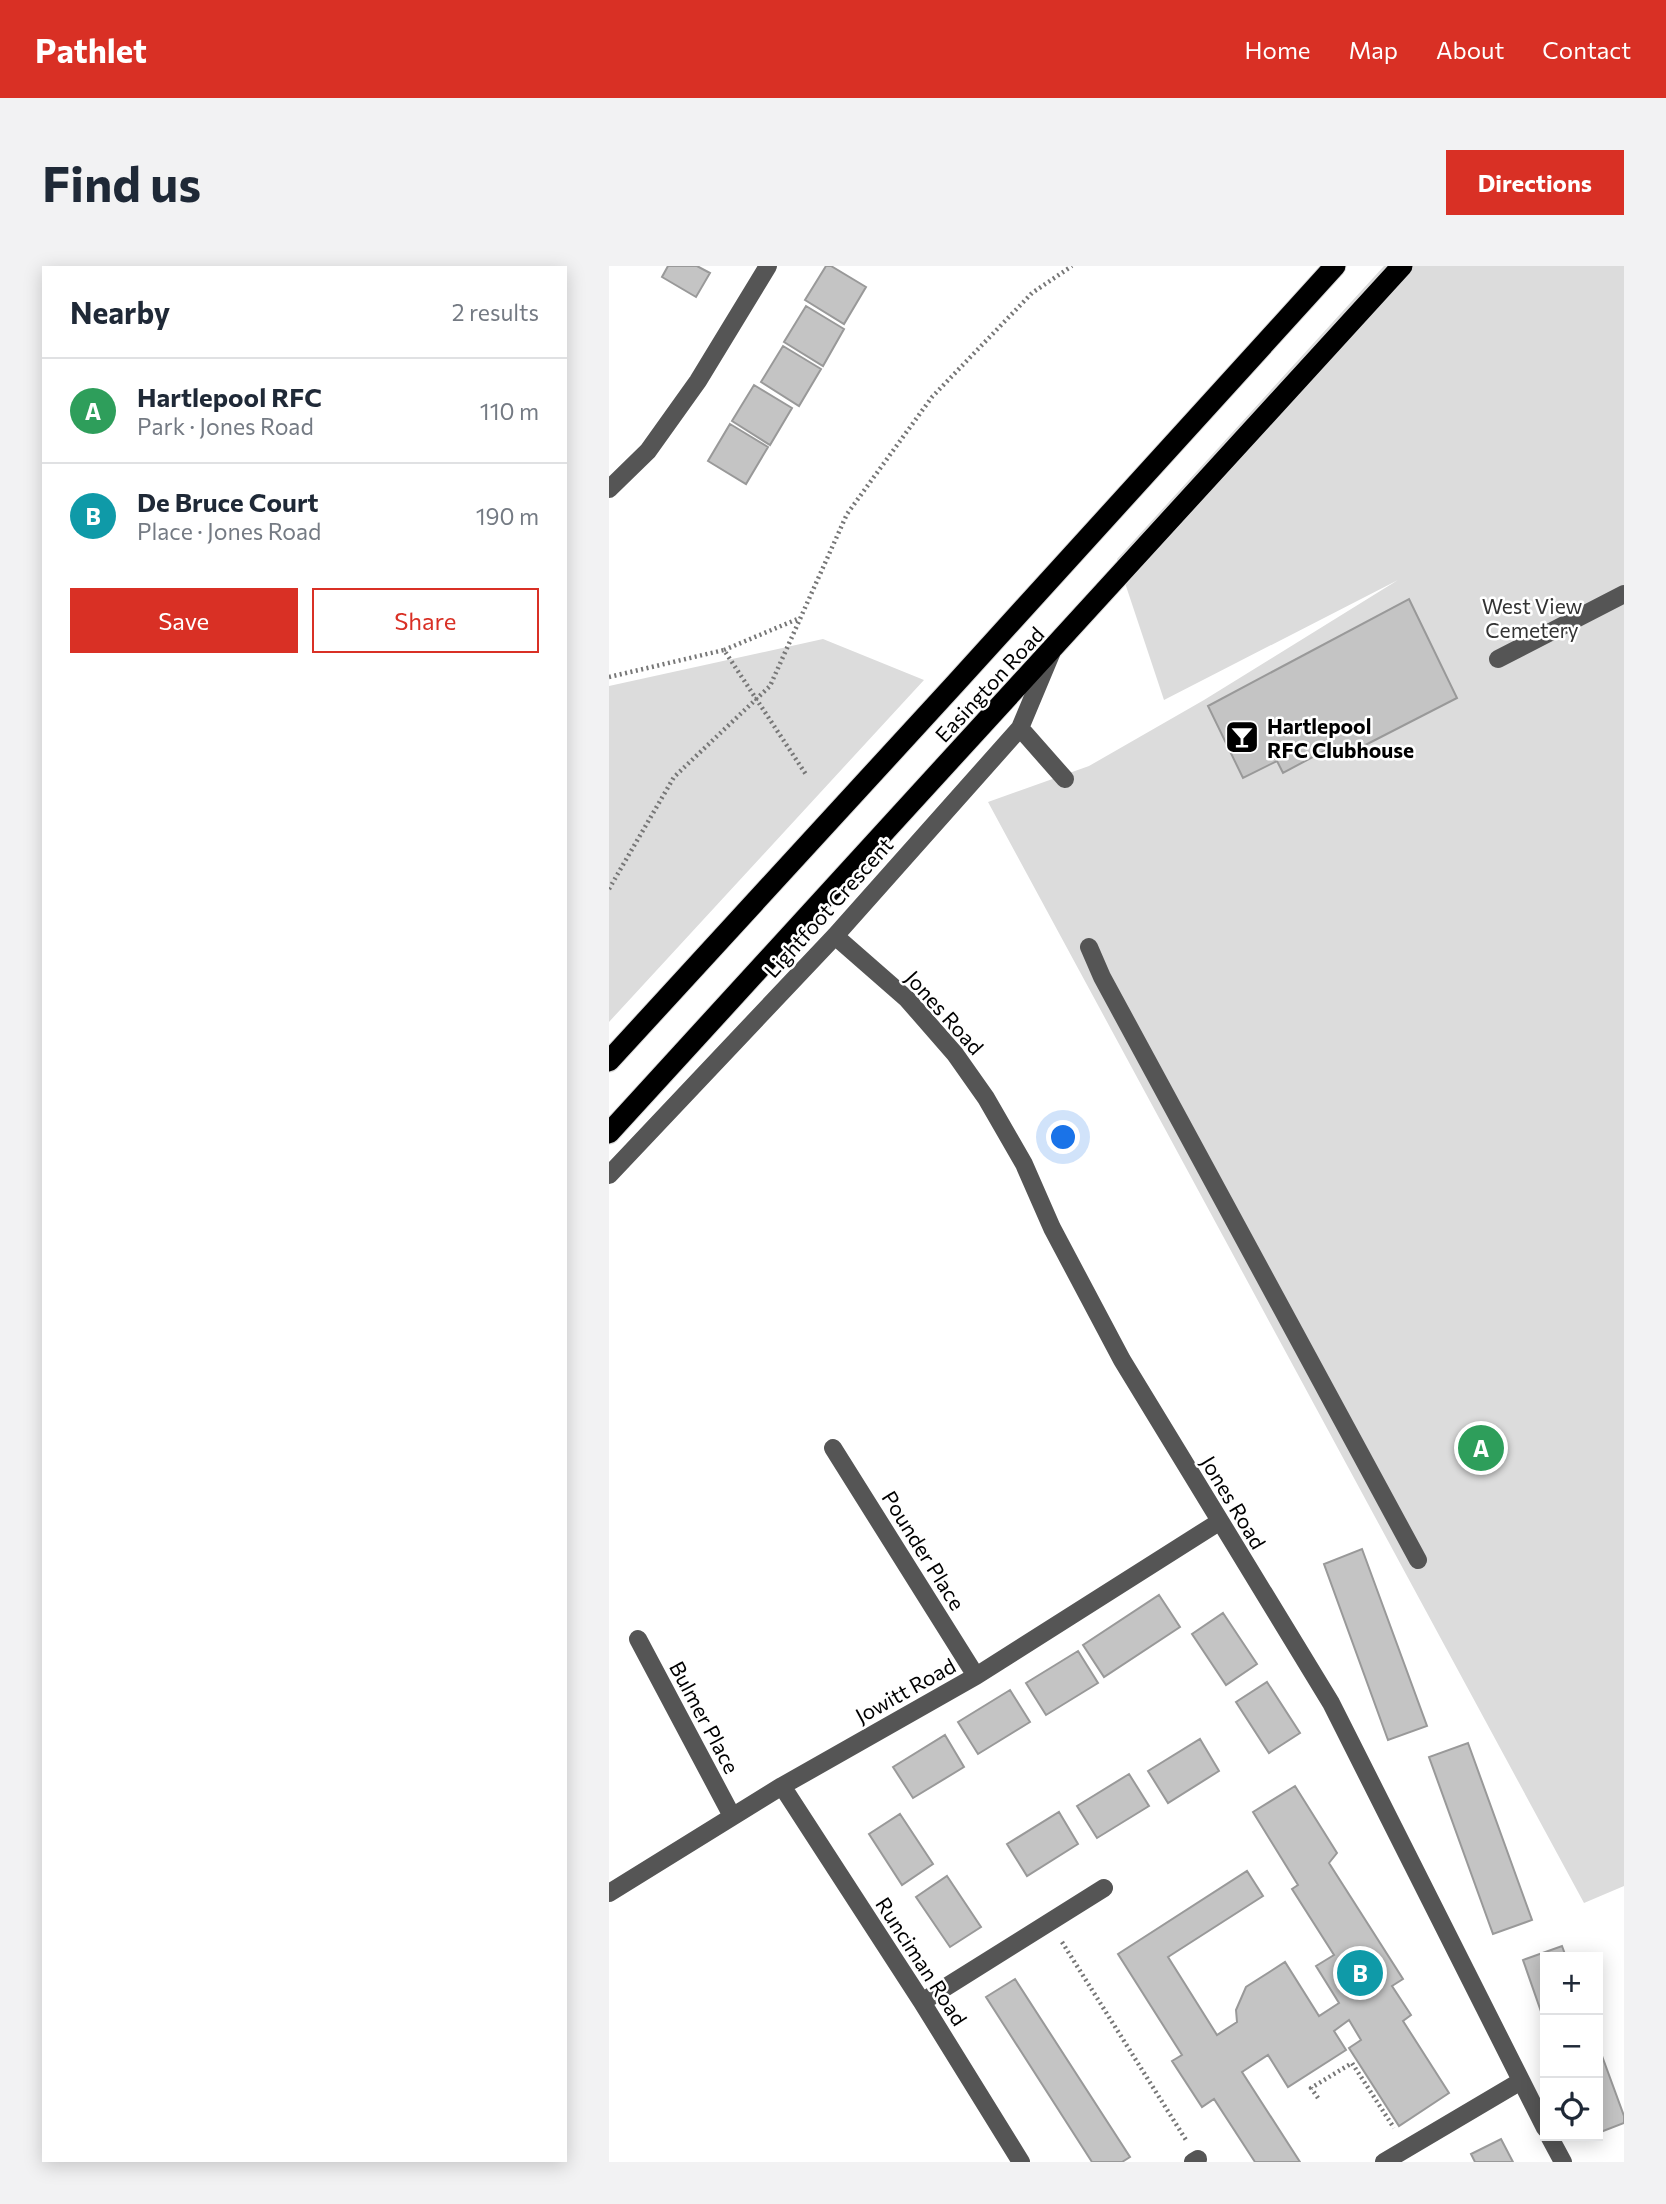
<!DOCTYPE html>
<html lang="en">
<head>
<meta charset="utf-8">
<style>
	body { margin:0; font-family:Commissioner,sans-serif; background:#f2f2f3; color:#1f2937 }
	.controls { position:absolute; right:21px; bottom:21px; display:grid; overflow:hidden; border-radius:0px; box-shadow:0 4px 18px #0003 }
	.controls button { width:63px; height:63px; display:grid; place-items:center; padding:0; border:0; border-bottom:2px solid #e0e1e3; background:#fff; color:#1f2937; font:35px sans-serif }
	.you { position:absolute; left:455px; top:872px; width:24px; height:24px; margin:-18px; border:5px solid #fff; border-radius:50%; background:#1a73e8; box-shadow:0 0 0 10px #1a73e833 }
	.badge { display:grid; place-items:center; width:46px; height:46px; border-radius:50%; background:#d93025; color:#fff; font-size:23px; font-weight:700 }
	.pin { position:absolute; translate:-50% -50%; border:4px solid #fff; box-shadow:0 2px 7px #0006 }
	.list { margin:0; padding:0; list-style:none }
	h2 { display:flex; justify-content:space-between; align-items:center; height:91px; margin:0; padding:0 28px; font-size:30px }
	h2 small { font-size:23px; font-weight:400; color:#747a83 }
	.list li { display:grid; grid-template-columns:46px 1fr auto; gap:21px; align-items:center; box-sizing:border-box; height:105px; padding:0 28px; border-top:2px solid #e0e1e3 }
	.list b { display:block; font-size:26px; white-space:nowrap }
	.list p { margin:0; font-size:23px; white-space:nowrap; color:#747a83 }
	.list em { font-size:23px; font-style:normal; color:#747a83 }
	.actions { display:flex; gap:14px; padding:21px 28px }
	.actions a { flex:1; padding:16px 0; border:2px solid #d93025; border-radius:0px; text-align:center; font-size:24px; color:#d93025 }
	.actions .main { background:#d93025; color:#fff }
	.icon { flex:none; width:38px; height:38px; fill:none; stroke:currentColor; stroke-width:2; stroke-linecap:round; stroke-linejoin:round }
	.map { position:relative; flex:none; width:1015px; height:1896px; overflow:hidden; border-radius:0px }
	header { display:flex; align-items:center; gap:42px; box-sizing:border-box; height:98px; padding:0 35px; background:#d93025; color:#fff }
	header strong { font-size:33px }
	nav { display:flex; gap:38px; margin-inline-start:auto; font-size:24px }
	.intro { display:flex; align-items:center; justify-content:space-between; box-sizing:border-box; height:168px; padding:0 42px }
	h1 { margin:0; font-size:49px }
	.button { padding:18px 32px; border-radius:0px; background:#d93025; color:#fff; font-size:24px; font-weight:700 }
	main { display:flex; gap:42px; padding:0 42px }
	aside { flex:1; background:#fff; border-radius:0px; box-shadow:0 4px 18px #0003 }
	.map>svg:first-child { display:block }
	.green { fill:#dcdcdc }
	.building { fill:#c4c4c4; stroke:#999; stroke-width:2 }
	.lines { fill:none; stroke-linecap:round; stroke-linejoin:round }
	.highway-casing { stroke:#dbdbdb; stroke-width:23 }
	.path { stroke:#777; stroke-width:4.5; stroke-dasharray:2 3.5; stroke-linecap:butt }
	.minor { stroke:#555; stroke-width:18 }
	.highway { stroke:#000; stroke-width:21 }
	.labels { text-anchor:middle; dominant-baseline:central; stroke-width:5; stroke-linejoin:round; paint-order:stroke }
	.park-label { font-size:21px; fill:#333; stroke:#fff }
	.street-label { font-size:21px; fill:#000; stroke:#fff }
	.poi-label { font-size:21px; font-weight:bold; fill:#000; stroke:#fff; text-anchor:start }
</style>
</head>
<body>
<header>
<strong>Pathlet</strong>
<nav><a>Home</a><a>Map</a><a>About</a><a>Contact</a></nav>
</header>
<div class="intro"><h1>Find us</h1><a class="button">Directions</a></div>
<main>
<aside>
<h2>Nearby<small>2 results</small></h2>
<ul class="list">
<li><span class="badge" style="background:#2e9e5b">A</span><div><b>Hartlepool RFC</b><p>Park · Jones Road</p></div><em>110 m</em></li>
<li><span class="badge" style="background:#0f9aa8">B</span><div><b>De Bruce Court</b><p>Place · Jones Road</p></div><em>190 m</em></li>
</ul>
<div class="actions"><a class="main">Save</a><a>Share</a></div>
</aside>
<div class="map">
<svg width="1015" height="1896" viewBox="0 0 1015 1896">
	<rect width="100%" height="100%" fill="#fff"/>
	<path class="green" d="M775,0H1015V1620L975,1637L379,536L480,500L595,434L789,314L555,434L508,293Z
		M214,373L315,414L0,756V420Z"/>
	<path class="building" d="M59,0H88L101,7L87,31L53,11Z
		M217,0H222L257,21L235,58L196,34Z
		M197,40L235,63L214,100L175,76Z
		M174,80L212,103L190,140L152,116Z
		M145,119L183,142L161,179L123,155Z
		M121,158L159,181L137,218L99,195Z
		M800,333L848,432L731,492L726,479L674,507L668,495L634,512L599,440Z
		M753,1283L818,1460L779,1474L715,1298Z
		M550,1329L571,1361L495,1411L474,1379Z
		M614,1347L648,1398L617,1419L583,1368Z
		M469,1385L489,1417L437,1449L417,1417Z
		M658,1416L691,1467L660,1487L627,1436Z
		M401,1424L421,1456L369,1488L349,1456Z
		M336,1469L355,1501L304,1532L284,1501Z
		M591,1473L610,1505L559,1537L539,1505Z
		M859,1477L923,1654L884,1668L820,1491Z
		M520,1508L540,1540L488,1572L468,1540Z
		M686,1520L728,1587L720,1597L794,1713L783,1720L802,1749L794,1755L840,1827L790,1860L740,1782L752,1774L740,1754L725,1765L737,1784L679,1821L659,1789L633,1806L691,1896H646L605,1833L593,1841L563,1795L573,1789L509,1688L638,1605L654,1630L559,1691L608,1769L628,1756L627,1744L637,1721L676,1696L710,1750L730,1737L707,1700L725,1689L683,1623L689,1619L644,1546Z
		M450,1546L469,1578L418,1610L398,1578Z
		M291,1548L324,1598L293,1619L260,1568Z
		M338,1610L372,1661L341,1681L307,1631Z
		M953,1680L957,1691H936V1757L914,1694Z
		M406,1713L521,1891L513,1896H483L377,1731Z
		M989,1779L1015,1850V1857L989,1867Z
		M892,1873L904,1896H866L862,1888Z"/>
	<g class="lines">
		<g class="highway-casing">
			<path id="highway" d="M0,795L346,418L726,0
				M0,867L793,0"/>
		</g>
		<path class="path" d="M115,384L191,352
			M0,411L115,384L198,510
			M0,623L65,511L161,420L238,248L323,131L423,27L463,0
			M453,1676L577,1874
			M709,1832L702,1822L743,1797L785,1862"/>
		<path class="minor" d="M0,223L39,185L89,115L159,0
			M889,393L1015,328
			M411,462L456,513
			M226,670L298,733L346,788L377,832L415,898L443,962L513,1094L722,1437L936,1862
			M480,681L493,711L809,1294
			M0,909L226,670L411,462L442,388
			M224,1182L367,1410
			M29,1373L123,1550
			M173,1520L313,1736L412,1896
			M0,1627L173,1520L367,1410L610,1256
			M313,1736L495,1622
			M940,1870L954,1896
			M584,1896L589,1893
			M775,1896L912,1815"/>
		<use href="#highway" class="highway"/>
	</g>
	<defs>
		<g id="bar-square" transform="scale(1.75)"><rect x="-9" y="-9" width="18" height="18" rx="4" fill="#000" stroke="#fff"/><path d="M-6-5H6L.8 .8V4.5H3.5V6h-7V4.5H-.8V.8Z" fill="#fff"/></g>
	</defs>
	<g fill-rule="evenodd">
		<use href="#bar-square" x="633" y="471"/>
	</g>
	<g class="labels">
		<g class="park-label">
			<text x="923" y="339">West View<tspan x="923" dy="24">Cemetery</tspan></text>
		</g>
		<g class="street-label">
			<text transform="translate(380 418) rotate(-47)">Easington Road</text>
			<text transform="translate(219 641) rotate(-48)">Lightfoot Crescent</text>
			<text transform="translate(336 746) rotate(48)">Jones Road</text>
			<text transform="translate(625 1236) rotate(59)">Jones Road</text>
			<text transform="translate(315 1284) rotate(58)">Pounder Place</text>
			<text transform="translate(296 1424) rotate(-29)">Jowitt Road</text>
			<text transform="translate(96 1451) rotate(62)">Bulmer Place</text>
			<text transform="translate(313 1695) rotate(57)">Runciman Road</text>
		</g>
		<g class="poi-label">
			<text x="658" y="459">Hartlepool<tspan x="658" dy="24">RFC Clubhouse</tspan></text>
		</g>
	</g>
</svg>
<div class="controls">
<button>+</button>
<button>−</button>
<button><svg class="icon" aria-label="locate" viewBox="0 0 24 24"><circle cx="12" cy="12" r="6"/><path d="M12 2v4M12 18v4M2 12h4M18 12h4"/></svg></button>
</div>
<div class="you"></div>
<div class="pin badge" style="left:872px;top:1182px;background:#2e9e5b">A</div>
<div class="pin badge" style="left:751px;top:1707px;background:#0f9aa8">B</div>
</div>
</main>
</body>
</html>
